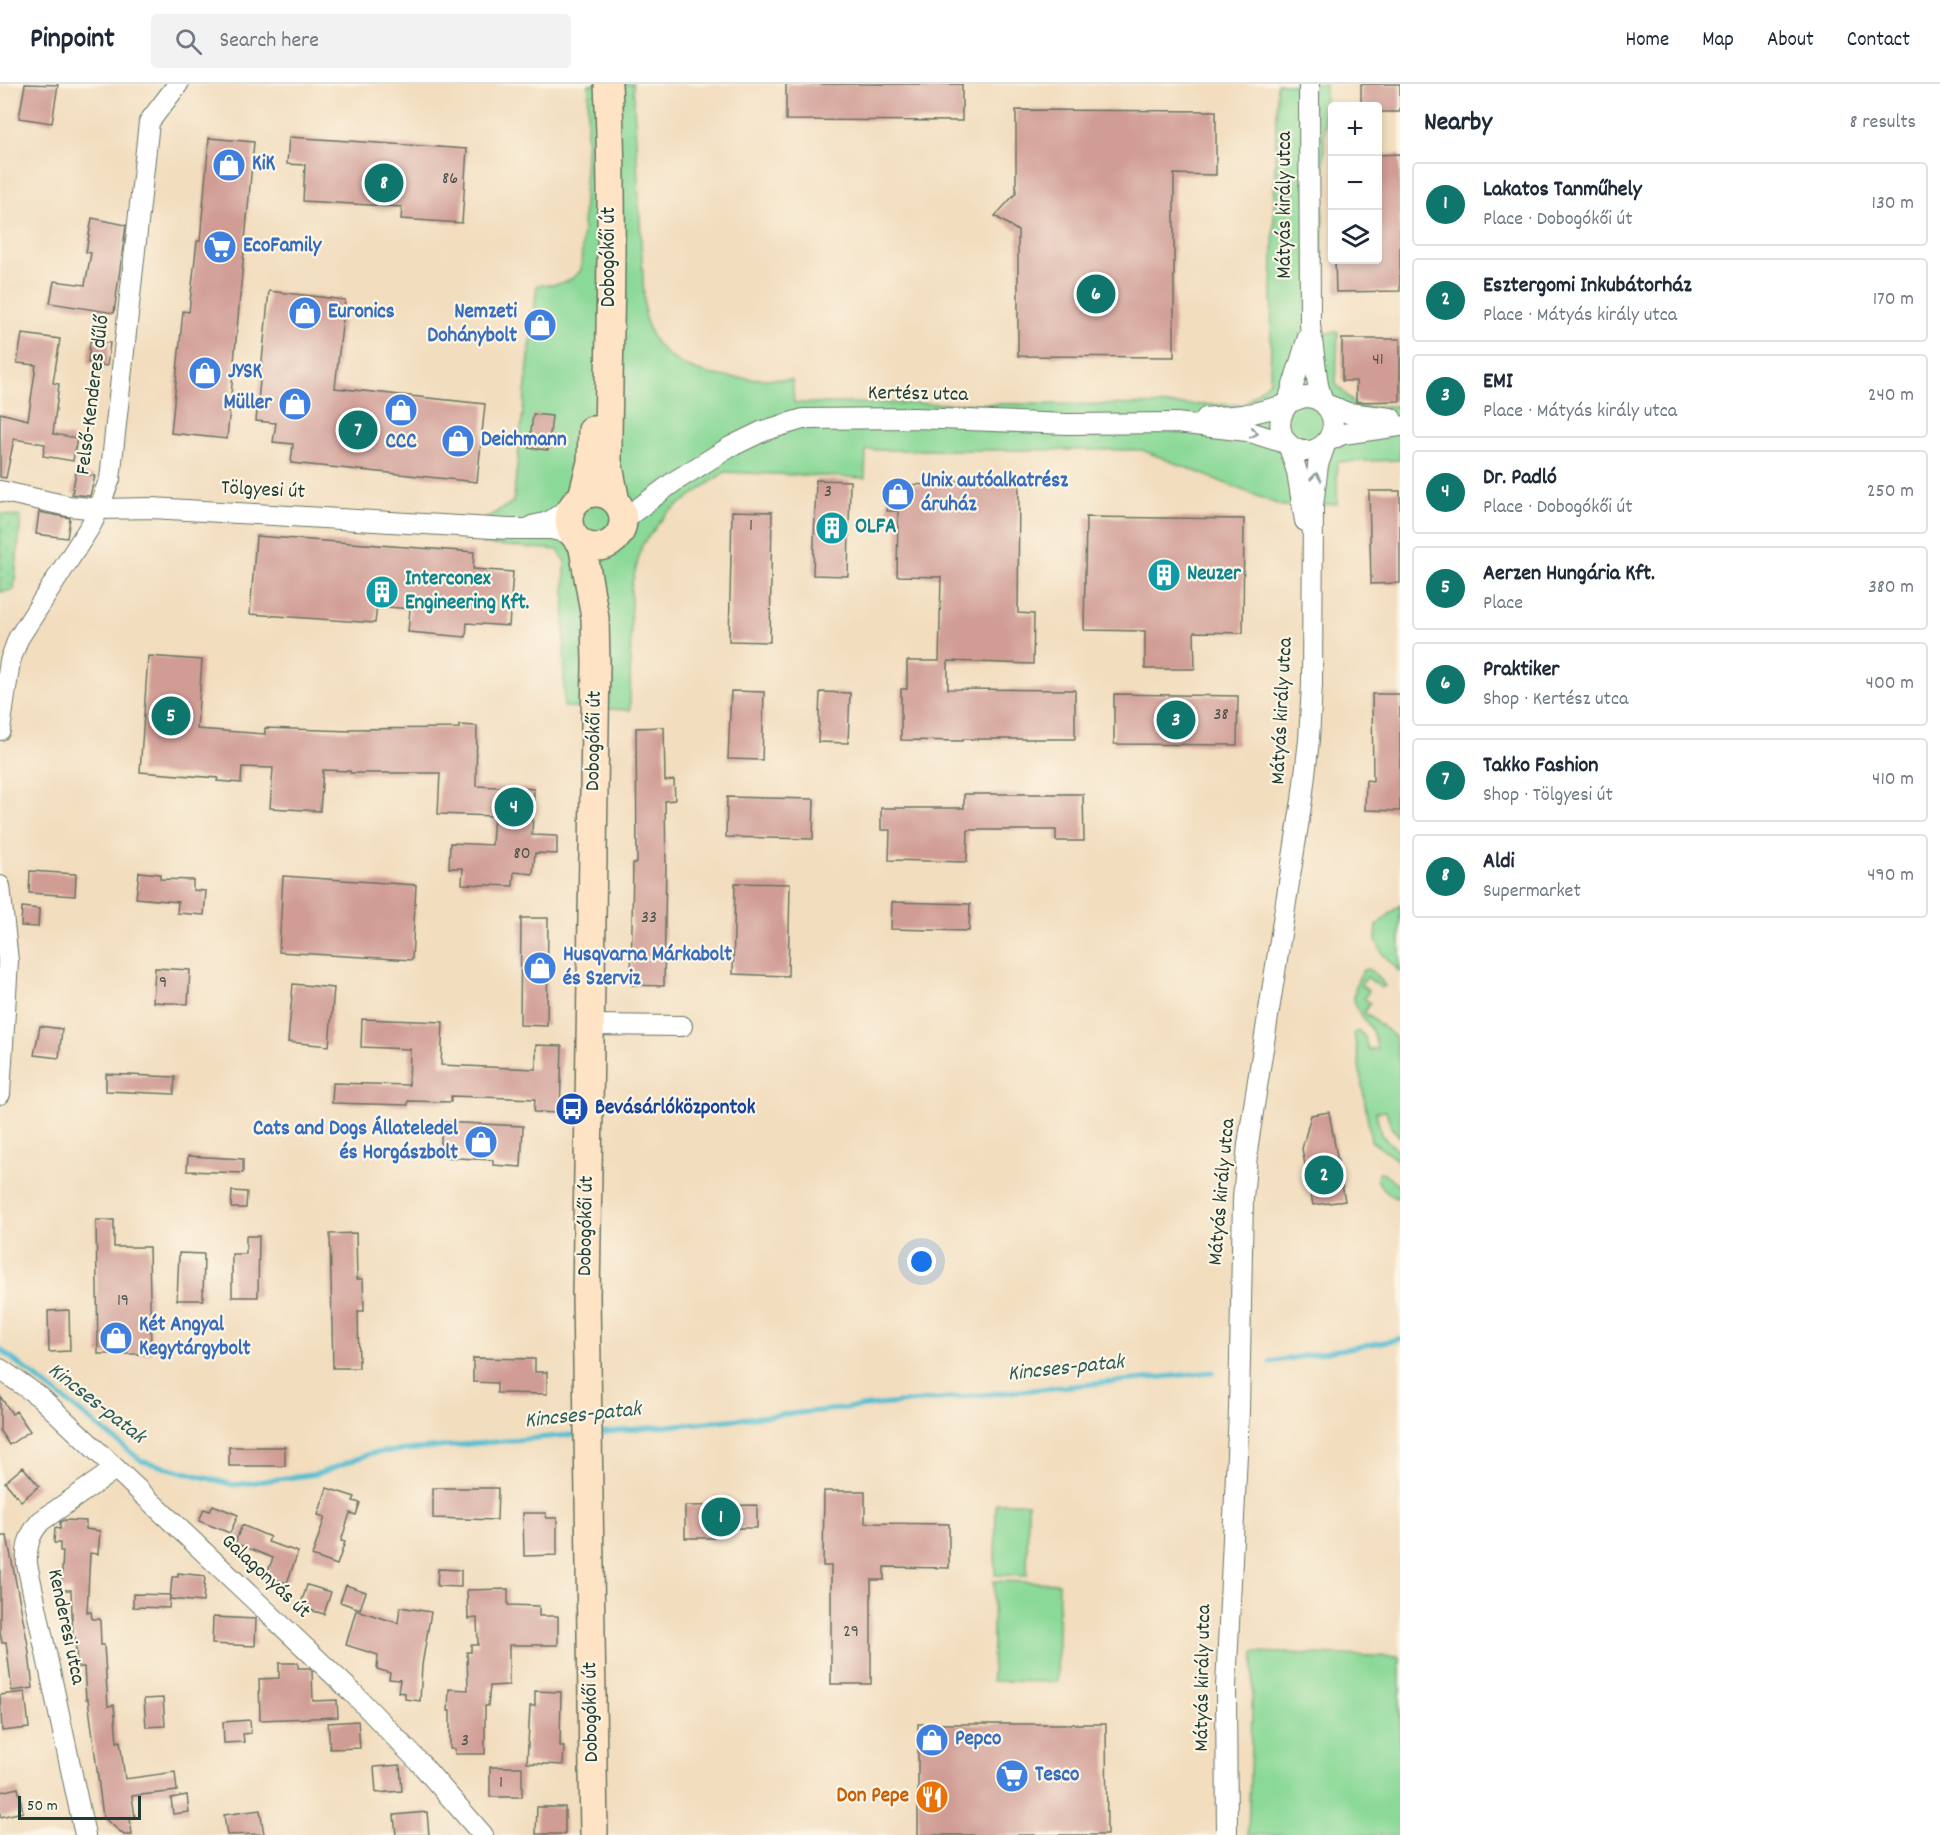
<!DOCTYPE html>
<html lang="en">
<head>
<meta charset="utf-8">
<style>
	body { margin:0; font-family:Dekko,sans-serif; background:#f2f2f3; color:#1f2937 }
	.controls { position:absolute; right:18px; top:18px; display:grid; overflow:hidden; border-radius:6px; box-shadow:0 3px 9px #0003 }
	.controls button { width:54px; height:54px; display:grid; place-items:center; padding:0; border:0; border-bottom:2px solid #e0e1e3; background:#fff; color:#1f2937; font:30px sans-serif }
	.scale { position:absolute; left:18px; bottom:15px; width:123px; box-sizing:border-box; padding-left:6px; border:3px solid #1f3d34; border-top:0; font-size:16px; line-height:21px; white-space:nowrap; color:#1f3d34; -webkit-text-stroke:4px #fcf5e5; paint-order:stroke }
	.you { position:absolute; left:922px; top:1178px; width:21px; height:21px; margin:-15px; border:4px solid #fff; border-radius:50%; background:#1a73e8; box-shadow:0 0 0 9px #1a73e833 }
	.badge { display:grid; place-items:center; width:39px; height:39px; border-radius:50%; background:#0f766e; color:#fff; font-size:20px; font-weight:700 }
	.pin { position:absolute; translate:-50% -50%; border:3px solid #fff; box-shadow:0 2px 6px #0006 }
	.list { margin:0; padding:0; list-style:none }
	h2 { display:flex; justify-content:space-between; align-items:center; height:78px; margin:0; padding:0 24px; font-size:26px }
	h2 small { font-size:20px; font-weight:400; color:#747a83 }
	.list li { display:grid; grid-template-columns:39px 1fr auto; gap:18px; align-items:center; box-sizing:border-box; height:84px; margin:0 12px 12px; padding:0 12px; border:2px solid #e0e1e3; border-radius:6px }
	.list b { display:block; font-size:22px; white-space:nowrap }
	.list p { margin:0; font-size:20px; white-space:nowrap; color:#747a83 }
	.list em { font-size:20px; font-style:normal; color:#747a83 }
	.icon { flex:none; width:33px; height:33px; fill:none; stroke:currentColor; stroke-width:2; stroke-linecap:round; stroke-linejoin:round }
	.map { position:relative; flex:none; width:1400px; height:1751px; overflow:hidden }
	header { display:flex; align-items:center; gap:36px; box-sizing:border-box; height:84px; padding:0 30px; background:#fff; border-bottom:2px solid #e0e1e3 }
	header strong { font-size:28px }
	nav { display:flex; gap:33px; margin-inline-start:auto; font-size:21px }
	.search { width:420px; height:54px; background:#f2f2f3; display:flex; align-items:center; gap:15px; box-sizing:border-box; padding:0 21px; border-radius:6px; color:#747a83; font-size:22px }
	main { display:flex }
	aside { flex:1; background:#fff }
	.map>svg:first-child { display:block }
	.grass { fill:#8bd998; stroke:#558b66; stroke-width:1.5 }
	.park { fill:url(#park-dots); stroke:#558b66; stroke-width:1.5 }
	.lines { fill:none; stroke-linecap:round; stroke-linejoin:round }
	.stream { stroke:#54bed0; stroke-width:5 }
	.building { fill:#d09c94 }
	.minor-casing { stroke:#697564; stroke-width:22 }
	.secondary-casing { stroke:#697564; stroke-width:30 }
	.minor { stroke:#fff; stroke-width:20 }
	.secondary { stroke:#fee4c5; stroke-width:27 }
	.oneway { stroke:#8f9e9a }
	.labels { text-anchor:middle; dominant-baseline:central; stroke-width:4.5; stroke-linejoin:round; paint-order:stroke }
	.number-label { font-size:18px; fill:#4b554c }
	.shop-label { font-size:21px; font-weight:bold; fill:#366cbe; stroke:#fcf5e5; text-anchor:start }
	.street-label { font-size:21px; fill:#1f3d34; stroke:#fcf5e5 }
	.culture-label { font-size:21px; font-weight:bold; fill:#0d838f; stroke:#fcf5e5; text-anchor:start }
	.transit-label { font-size:21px; font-weight:bold; fill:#164399; stroke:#fcf5e5; text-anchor:start }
	.food-label { font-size:21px; font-weight:bold; fill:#c56008; stroke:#fcf5e5; text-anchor:end }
	.water-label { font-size:22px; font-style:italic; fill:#2c5d5b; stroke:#fcf5e5 }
</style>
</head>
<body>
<header>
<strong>Pinpoint</strong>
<div class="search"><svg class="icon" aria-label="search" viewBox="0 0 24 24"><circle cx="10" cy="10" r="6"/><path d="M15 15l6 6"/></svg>Search here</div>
<nav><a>Home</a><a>Map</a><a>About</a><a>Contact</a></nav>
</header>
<main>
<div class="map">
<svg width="1400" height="1751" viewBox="0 0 1400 1751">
	<defs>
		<pattern id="park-dots" width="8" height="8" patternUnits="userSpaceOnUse" patternTransform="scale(1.5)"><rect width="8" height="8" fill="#8bd998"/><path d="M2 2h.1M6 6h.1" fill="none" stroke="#78bb84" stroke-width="1.8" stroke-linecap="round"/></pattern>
	</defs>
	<rect width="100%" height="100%" fill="#fcf5e5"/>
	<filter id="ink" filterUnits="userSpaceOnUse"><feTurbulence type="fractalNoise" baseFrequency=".0167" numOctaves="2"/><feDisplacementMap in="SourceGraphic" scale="12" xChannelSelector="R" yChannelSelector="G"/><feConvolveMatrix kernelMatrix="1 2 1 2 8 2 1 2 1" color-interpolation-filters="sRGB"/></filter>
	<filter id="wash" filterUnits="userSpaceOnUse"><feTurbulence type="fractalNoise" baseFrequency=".008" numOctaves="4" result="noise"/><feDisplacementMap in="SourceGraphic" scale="24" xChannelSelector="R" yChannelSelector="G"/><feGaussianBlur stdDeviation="1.35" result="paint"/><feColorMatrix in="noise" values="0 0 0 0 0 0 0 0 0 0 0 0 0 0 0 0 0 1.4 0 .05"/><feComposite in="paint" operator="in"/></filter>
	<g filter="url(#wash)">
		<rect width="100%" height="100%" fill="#f2ddbe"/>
		<path class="grass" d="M589,0H633L645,234C648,241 650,250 654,256C685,300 744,293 792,296L794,319L1243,321L1270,297L1277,0H1325L1321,249L1338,248L1336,300L1357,323L1400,322V376L1337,378V420L1282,422L1142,366H866L865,394L725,388L666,430L642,461L631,503L630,626L564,623L565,477L558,466L482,460L485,435L513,418L537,201C554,201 569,201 581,186Z
			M1400,821V888L1383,870L1376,856L1377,841Z
			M1368,885L1377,891L1385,902L1381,904L1367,893L1361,901L1369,907L1364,914L1370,919L1364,928L1395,953L1400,987V1053L1391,1043L1386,1027L1376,1028L1381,1051L1400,1068V1078L1371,1057L1354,949L1359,947L1365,953L1368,966L1377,965C1373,927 1338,931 1363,886Z
			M1381,1088L1398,1100L1400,1098V1111L1396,1114C1386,1109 1375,1100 1378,1089Z
			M996,1419H1028L1027,1492L995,1491Z
			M994,1497L1059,1499L1057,1598L992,1597Z
			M1254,1568L1400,1573V1751H1248Z"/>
		<path class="park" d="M0,430L21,433L14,506L0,508Z"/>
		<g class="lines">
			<path class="stream" d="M0,1265L142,1377L234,1401L317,1390L372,1369L581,1350
				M1270,1278L1400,1255
				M596,1349L1213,1288"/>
		</g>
		<g id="blocks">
			<path class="building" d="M25,0L58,1L52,39L19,34Z
				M786,0H962V37L786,36Z
				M1361,0H1400V28H1377V22H1361Z
				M1016,26L1216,27V91L1174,90V273L1018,272V147L995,132L1016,109Z
				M289,53L467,65L462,139L401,135L402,123L303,117L305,81L287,80Z
				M209,54L254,58L227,355L171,349L183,227L189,228L197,157H200Z
				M1400,70V207L1336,208L1335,176H1377V71Z
				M92,134L126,141L114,229L50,219L54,197L85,201L91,169L86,168Z
				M269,207L345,216L335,304L485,320L477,398L291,379L293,360L273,358L276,339L256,337Z
				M22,250L60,255L53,299L59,300L53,350L77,354L73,377L43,372L45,360L14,355L6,394L0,393V329L28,336L36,281L17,279Z
				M1342,255H1400V317L1356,318V297H1342Z
				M90,257L110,259L107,282L88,279Z
				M533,330L552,332L548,366L529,364Z
				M76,388L95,392L90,412L72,410Z
				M816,396L850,397L848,492L813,491Z
				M941,397H1019L1018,529L1034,530L1033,580L948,577V605L1075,606V655H963V657L901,656V605H907V577H939L941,493L897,492L898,427H887L888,400L941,401Z
				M1369,407H1400V499L1371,500Z
				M732,427L772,428L770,558L729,557Z
				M39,428L70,434L67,454L36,450Z
				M1086,433L1244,435L1243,549L1194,548L1195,585H1145V547L1084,546Z
				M256,452L474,468L473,485L513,488L509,542L467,539L466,553L408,548L410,525L377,522L375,539L250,530Z
				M148,572L202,576L197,645L265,650V644L350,647V645L459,644V641L477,642L476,702L534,705L532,751L557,752V770L535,769L533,790L514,788L513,802L462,800L463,784H449L450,759L492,761L494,732L438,730L440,689H350V687L323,686L320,727L270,724L273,684L242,683L241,699L217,697L218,694L140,688Z
				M731,607L764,608L762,676L728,675Z
				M820,608L850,609L848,659L818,658Z
				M1114,610L1238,612L1237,661L1114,660Z
				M1372,610H1400V727L1365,726L1366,696L1373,697Z
				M664,643L665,697L674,696L675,716L665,717L666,780L664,902L631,901L633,779H637L636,644Z
				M964,710H1083L1084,757H1056V746H968L967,778L889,776L890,746H881V724H964Z
				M727,713L814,715L813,755L726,753Z
				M30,787L76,790L75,812L29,809Z
				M139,788L160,790V795L193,796V806L206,807L204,831L177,829L178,818L136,814Z
				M283,792L416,801L412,876L279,868Z
				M735,799L790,800L788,892L733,890Z
				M892,818L970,820L969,847L891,845Z
				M22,823L39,825L38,843L21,842Z
				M521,834H548L547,942L520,941Z
				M155,884L190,886L188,920L153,918Z
				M293,900L334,904L329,962L288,958Z
				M362,935L443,938L441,981L536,985V961L562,962L560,1029L534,1028L535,1015L451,1012V1018L408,1017V1021L332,1019L333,999L409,1001L410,965L361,963Z
				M40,942L62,945L59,974L34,971Z
				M106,990L175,993L174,1010L106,1007Z
				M1329,1028L1345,1117L1313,1121L1302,1065L1311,1031Z
				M442,1038L523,1042L521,1083L493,1081V1076L440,1073Z
				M188,1072L243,1075V1089L187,1087Z
				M232,1107L247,1108L246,1124H231Z
				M96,1136H114V1163H149L151,1270H98Z
				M356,1149L357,1195H363L364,1227H358L359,1284H333L330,1150Z
				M246,1152H259L258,1213H232V1170H246Z
				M179,1169L204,1170L203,1216H177Z
				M69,1226L70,1267L49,1268L48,1227Z
				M473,1274L535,1275V1288H547V1310L497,1309V1299L473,1298Z
				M0,1312L12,1330L16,1327L30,1347L9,1361L0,1347Z
				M229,1363H285V1382H229Z
				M23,1383L39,1402L21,1417L5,1398Z
				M327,1404L355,1413L353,1417L360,1419L356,1431L350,1429L341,1457L345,1458L337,1481L312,1472L325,1433L318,1431Z
				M433,1404H498L497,1436L433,1434Z
				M824,1407H865V1439L949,1440V1484L884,1483V1496H871V1600H831V1482H823Z
				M213,1421L238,1431L230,1449L199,1437L204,1425L210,1427Z
				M757,1421V1444H714V1454H685V1422Z
				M523,1429H546V1434H557V1471L524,1472Z
				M64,1436L86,1437V1445L100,1447L98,1470L90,1469L87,1528H91L92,1535H100L101,1561H104L108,1622L114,1621L117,1658L120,1657L125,1695L175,1688L177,1707L132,1712L135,1733L130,1734L132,1751H124L103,1733L88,1615H86L84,1583H77L75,1553H73L71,1506H61L63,1467H60V1459H54L55,1444L60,1445V1438Z
				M242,1441L270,1453L268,1458L298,1468L287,1499L266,1492L273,1474L235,1459Z
				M0,1452H7L28,1561L33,1604L12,1607L6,1558L2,1559L0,1549Z
				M438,1485L461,1486V1503L437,1502Z
				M178,1489L205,1492L203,1518L170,1515L172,1493H178Z
				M307,1501L331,1508L324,1530L300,1523Z
				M346,1501L366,1508L360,1525L340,1518Z
				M508,1505V1521L539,1522V1532H558V1561H509V1601L490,1602L488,1622H485V1670H455V1665H450V1627H448L449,1605L468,1606L467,1568H471V1561H478L477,1534L468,1535L467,1506Z
				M133,1510L170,1511L169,1524L133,1523Z
				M400,1523L431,1528L422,1581L420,1617L405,1615V1609L398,1608L400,1596L389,1595L390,1589L377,1585L378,1571L346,1561L356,1526L398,1539Z
				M213,1533L256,1535L255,1562L212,1560Z
				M279,1579H298V1584H309L312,1587L313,1617L337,1616L338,1633L260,1636L259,1595L279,1594Z
				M535,1607L561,1608L560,1662H564L563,1681L527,1679L530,1622H535Z
				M25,1608L29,1644L2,1647L0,1611Z
				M163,1614L165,1642L146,1643L144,1615Z
				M250,1636L251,1649L243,1650L244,1658L224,1659L223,1638Z
				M358,1637L360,1664L330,1665L328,1639Z
				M918,1640H1106L1107,1751H918Z
				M400,1681L402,1707L376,1709L374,1683Z
				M490,1683H522V1713H490Z
				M18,1704L23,1728L0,1733V1708Z
				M187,1711L189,1728L173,1730L171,1714Z
				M537,1723H565V1750H536Z
				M260,1726L264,1750L227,1751L224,1731Z
				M427,1728L429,1751H396L394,1731Z"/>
		</g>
	</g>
	<g filter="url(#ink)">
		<use href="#blocks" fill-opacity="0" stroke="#697564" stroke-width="1.5"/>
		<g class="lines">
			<g class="minor-casing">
				<path id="minor" d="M1309,0L1310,241L1318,301L1323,319L1348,329L1391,334
					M1289,319L1290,311L1308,253
					M1206,334C1219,332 1234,333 1247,330C1260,328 1274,324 1287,320C1294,317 1300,313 1308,313C1319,314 1328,322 1332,333C1334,341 1332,351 1326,358C1301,384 1263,349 1289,319
					M0,407L68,422L100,425L152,424L509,445H551L573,450
					M623,436L675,397L730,363L763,347L803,335L915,334L1068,340L1176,339L1247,347L1288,360L1297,388L1305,437
					M532,442L549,438L575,420
					M0,646L10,577L18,555L91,441C99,426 103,411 110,395L149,38L178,0
					M0,802L8,877L0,1010
					M589,941L682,942
					M0,1285L40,1313L354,1610L420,1679L483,1751
					M85,1751L27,1480C26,1463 29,1450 41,1437L115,1385
					M1227,1751L1226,1603L1239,1327L1243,1114L1248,1060L1302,716L1309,656L1312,600L1313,422L1318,381L1326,358L1343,350L1400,342"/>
			</g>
			<g class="secondary-casing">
				<path id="secondary" d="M608,0C614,117 610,234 608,351V377L616,418
					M569 436a27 27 0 1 1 54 0a27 27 0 1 1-54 0Z
					M582,413L591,378L592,346
					M582,459L595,534L596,579L586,1212L594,1751"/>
			</g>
			<use href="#minor" class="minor"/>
			<use href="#secondary" class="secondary"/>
		</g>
		<defs><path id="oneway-chevron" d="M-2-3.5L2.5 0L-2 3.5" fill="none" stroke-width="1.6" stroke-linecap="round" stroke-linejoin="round" transform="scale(1.5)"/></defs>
		<g class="oneway">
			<use href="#oneway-chevron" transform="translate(1254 349) rotate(12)"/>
			<use href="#oneway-chevron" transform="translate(1316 393) rotate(-84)"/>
		</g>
	</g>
	<defs>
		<g id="shop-disc" transform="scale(1.725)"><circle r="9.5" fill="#3f7fe0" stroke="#fcf5e5"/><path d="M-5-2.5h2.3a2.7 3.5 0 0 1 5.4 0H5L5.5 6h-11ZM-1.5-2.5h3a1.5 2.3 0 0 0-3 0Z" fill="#fff"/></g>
		<g id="supermarket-disc" transform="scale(1.725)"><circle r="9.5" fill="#3f7fe0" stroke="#fcf5e5"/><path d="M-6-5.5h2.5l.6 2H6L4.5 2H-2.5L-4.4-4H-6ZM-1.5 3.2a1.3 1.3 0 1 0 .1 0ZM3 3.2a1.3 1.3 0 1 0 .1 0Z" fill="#fff"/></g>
		<g id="building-disc" transform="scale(1.725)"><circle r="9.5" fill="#0f9aa8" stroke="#fcf5e5"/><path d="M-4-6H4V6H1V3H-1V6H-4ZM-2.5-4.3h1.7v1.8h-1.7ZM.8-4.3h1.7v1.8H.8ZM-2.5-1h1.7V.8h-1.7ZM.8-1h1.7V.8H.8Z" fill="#fff"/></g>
		<g id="bus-disc" transform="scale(1.725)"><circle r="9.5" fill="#1a4fb4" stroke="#fcf5e5"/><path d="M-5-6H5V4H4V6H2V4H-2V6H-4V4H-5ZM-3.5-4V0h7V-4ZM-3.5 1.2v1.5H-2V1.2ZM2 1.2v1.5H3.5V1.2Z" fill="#fff"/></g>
		<g id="restaurant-disc" transform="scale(1.725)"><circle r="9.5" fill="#e8710a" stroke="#fcf5e5"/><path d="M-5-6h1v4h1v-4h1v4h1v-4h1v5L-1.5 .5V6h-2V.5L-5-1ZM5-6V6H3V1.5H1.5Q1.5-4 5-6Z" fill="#fff"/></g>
	</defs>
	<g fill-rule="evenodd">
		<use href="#shop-disc" x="229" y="81"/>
		<use href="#supermarket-disc" x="220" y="163"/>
		<use href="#shop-disc" x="305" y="229"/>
		<use href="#shop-disc" x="540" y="241"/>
		<use href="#shop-disc" x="205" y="289"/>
		<use href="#shop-disc" x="295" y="320"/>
		<use href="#shop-disc" x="401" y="326"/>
		<use href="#shop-disc" x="458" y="357"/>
		<use href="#shop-disc" x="898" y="410"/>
		<use href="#building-disc" x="832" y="444"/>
		<use href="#building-disc" x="1164" y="491"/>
		<use href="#building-disc" x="382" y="508"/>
		<use href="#shop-disc" x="540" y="884"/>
		<use href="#bus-disc" x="572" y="1025"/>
		<use href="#shop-disc" x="481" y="1058"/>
		<use href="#shop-disc" x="116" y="1254"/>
		<use href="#shop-disc" x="932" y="1656"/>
		<use href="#supermarket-disc" x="1012" y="1692"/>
		<use href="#restaurant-disc" x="932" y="1713"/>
	</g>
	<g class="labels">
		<g class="number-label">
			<text x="450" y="95">86</text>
			<text x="1378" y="276">41</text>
			<text x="828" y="408">3</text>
			<text x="751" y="442">1</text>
			<text x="1221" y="631">38</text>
			<text x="522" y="770">80</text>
			<text x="649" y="834">33</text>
			<text x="163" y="899">9</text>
			<text x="123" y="1217">19</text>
			<text x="851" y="1548">29</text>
			<text x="465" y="1657">3</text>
			<text x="501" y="1699">1</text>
		</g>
		<g class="shop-label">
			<text x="252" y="81">KiK</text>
			<text x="243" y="163">EcoFamily</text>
			<text x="328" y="229">Euronics</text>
			<text x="517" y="229" text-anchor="end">Nemzeti<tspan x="517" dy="24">Dohánybolt</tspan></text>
			<text x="228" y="289">JYSK</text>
			<text x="272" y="320" text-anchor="end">Müller</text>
			<text x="481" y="357">Deichmann</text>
			<text x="401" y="359" text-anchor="middle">CCC</text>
			<text x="921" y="398">Unix autóalkatrész<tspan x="921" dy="24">áruház</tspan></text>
			<text x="563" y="872">Husqvarna Márkabolt<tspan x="563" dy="24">és Szerviz</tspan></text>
			<text x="458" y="1046" text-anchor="end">Cats and Dogs Állateledel<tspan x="458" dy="24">és Horgászbolt</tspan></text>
			<text x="139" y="1242">Két Angyal<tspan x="139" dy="24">Kegytárgybolt</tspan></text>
			<text x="955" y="1656">Pepco</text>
			<text x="1035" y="1692">Tesco</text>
		</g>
		<g class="street-label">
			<text transform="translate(1286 121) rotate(-90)">Mátyás király utca</text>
			<text transform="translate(610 173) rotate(-90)">Dobogókői út</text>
			<text transform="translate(94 311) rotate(-83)">Felső-Kenderes dűlő</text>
			<text transform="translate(918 311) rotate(1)">Kertész utca</text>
			<text transform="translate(263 407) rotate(3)">Tölgyesi út</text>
			<text transform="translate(1283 627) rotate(-87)">Mátyás király utca</text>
			<text transform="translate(595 657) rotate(-89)">Dobogókői út</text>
			<text transform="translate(1223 1108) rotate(-85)">Mátyás király utca</text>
			<text transform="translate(587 1142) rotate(-89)">Dobogókői út</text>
			<text transform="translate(265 1493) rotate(43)">Galagonyás út</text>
			<text transform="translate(65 1543) rotate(78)">Kenderesi utca</text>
			<text transform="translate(1204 1594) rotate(-89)">Mátyás király utca</text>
			<text transform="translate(592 1628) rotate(-91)">Dobogókői út</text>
		</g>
		<g class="culture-label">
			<text x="855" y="444">OLFA</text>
			<text x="1187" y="491">Neuzer</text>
			<text x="405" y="496">Interconex<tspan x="405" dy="24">Engineering Kft.</tspan></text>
		</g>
		<g class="transit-label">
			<text x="595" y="1025">Bevásárlóközpontok</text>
		</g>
		<g class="food-label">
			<text x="909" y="1713">Don Pepe</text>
		</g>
		<g class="water-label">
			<text transform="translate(1066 1285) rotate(-6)">Kincses-patak</text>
			<text transform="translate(96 1320) rotate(38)">Kincses-patak</text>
			<text transform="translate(583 1332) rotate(-6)">Kincses-patak</text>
		</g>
	</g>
</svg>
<div class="controls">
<button>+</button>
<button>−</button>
<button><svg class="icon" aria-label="layers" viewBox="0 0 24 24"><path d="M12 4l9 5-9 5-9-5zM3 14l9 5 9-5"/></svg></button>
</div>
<div class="scale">50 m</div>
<div class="you"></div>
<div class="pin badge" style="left:721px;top:1433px">1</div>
<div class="pin badge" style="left:1324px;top:1091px">2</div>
<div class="pin badge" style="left:1176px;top:636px">3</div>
<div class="pin badge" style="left:514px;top:723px">4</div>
<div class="pin badge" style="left:171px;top:632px">5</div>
<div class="pin badge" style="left:1096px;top:210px">6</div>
<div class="pin badge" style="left:358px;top:346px">7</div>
<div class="pin badge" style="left:384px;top:99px">8</div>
</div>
<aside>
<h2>Nearby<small>8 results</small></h2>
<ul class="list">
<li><span class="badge">1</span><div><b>Lakatos Tanműhely</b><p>Place · Dobogókői út</p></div><em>130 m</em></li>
<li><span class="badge">2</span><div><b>Esztergomi Inkubátorház</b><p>Place · Mátyás király utca</p></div><em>170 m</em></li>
<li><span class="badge">3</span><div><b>EMI</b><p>Place · Mátyás király utca</p></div><em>240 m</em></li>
<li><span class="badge">4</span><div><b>Dr. Padló</b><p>Place · Dobogókői út</p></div><em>250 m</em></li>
<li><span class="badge">5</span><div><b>Aerzen Hungária Kft.</b><p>Place</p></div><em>380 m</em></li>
<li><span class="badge">6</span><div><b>Praktiker</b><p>Shop · Kertész utca</p></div><em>400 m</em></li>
<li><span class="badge">7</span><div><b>Takko Fashion</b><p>Shop · Tölgyesi út</p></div><em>410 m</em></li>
<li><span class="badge">8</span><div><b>Aldi</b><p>Supermarket</p></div><em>490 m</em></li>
</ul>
</aside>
</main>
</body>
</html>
